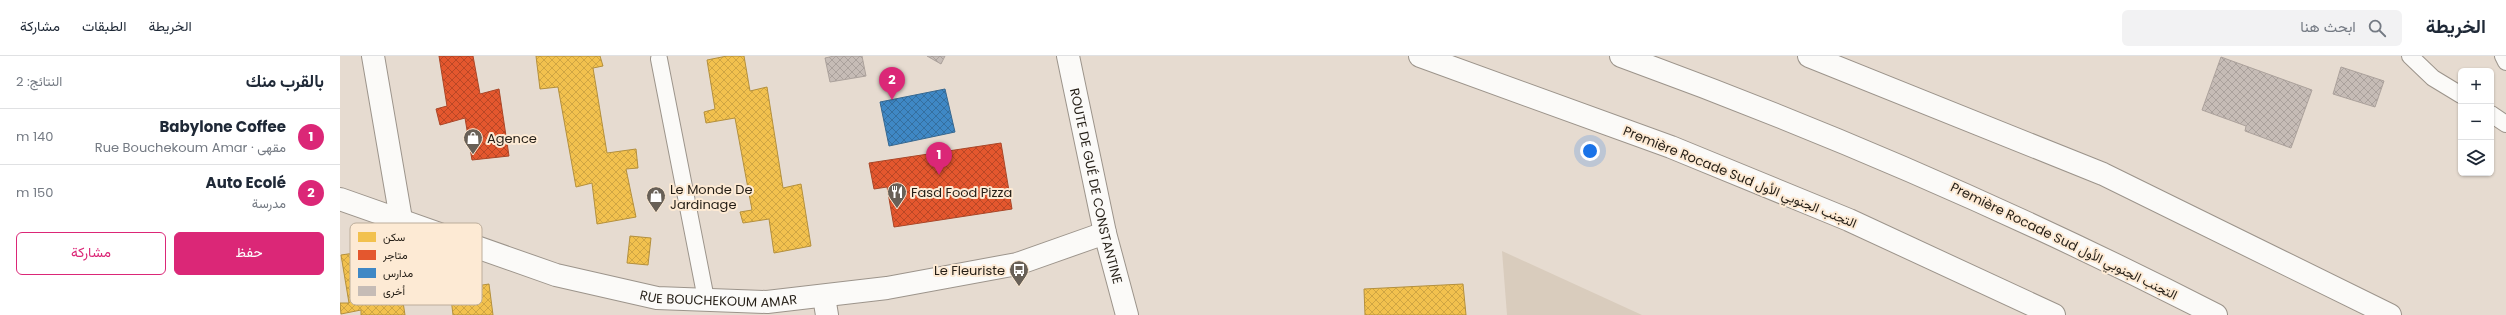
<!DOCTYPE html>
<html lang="ar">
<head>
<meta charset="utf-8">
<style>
	body { margin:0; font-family:Poppins,Vazirmatn,sans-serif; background:#f2f2f3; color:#1f2937; direction:rtl }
	.controls { position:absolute; right:12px; top:12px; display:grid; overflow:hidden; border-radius:6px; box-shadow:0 1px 3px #0004 }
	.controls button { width:36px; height:36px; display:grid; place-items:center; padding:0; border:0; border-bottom:1px solid #e0e1e3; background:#fff; color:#1f2937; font:20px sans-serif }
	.you { position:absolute; left:1250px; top:95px; width:14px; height:14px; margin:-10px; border:3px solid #fff; border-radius:50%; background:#1a73e8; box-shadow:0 0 0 6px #1a73e833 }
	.badge { display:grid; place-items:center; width:26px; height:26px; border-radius:50%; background:#db2777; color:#fff; font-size:13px; font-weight:700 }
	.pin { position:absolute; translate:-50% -33px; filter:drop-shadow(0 1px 2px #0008) }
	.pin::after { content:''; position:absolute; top:21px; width:14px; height:12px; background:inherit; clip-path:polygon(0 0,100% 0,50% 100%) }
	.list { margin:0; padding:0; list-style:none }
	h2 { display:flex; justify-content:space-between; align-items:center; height:52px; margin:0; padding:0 16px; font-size:17px }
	h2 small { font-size:13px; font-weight:400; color:#747a83 }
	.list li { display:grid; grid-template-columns:26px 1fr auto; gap:12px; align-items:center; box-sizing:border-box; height:56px; padding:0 16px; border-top:1px solid #e0e1e3 }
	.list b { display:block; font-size:15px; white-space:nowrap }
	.list p { margin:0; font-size:13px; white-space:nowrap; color:#747a83 }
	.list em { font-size:13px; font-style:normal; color:#747a83 }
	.actions { display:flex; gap:8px; padding:12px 16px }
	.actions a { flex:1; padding:9px 0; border:1px solid #db2777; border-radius:6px; text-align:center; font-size:14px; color:#db2777 }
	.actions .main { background:#db2777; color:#fff }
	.icon { flex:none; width:22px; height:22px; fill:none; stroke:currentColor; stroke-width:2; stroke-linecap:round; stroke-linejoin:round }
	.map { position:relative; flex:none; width:2166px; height:259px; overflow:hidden; direction:ltr }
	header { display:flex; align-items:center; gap:24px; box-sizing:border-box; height:56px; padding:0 20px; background:#fff; border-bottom:1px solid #e0e1e3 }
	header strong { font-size:19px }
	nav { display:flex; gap:22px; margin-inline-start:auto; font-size:14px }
	.search { width:280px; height:36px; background:#f2f2f3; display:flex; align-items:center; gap:10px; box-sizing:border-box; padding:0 14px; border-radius:6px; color:#747a83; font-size:15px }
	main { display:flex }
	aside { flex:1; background:#fff }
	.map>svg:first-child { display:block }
	.industrial { fill:#d9ccbd }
	.homes { fill:url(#homes-cross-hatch); stroke:#b4903d }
	.shops { fill:url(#shops-cross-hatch); stroke:#aa4627 }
	.schools { fill:url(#schools-cross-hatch); stroke:#376890 }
	.building { fill:url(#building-cross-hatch); stroke:#aca29c }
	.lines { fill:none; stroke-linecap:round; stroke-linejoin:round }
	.service-casing { stroke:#9c948b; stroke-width:18 }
	.minor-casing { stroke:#9c948b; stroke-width:24 }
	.tertiary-casing { stroke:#9c948b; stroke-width:24 }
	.secondary-casing { stroke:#9c948b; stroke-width:24 }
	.motorway-casing { stroke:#9c948b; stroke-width:24 }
	.service { stroke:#fbfaf8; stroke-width:16 }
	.minor { stroke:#fbfaf8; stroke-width:22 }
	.tertiary { stroke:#fbfaf8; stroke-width:22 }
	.secondary { stroke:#fbfaf8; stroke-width:22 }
	.motorway { stroke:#fbfaf8; stroke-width:22 }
	.labels { text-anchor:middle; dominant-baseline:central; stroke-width:4; stroke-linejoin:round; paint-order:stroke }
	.poi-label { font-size:13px; fill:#241e16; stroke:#fdead4; text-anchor:start }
	.street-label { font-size:13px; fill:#241e16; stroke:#fdead4 }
	.key { fill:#fdead4; stroke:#bcad9b; stroke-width:1 }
	.key-label { font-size:11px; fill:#241e16 }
</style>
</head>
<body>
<header>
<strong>الخريطة</strong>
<div class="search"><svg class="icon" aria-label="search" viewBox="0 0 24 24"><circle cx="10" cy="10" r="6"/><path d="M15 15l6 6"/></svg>ابحث هنا</div>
<nav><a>الخريطة</a><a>الطبقات</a><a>مشاركة</a></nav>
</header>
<main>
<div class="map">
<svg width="2166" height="259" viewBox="0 0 2166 259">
	<defs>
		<pattern id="homes-cross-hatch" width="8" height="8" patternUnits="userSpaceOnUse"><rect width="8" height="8" fill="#f2c14e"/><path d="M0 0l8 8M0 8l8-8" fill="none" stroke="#cfa543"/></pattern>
		<pattern id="shops-cross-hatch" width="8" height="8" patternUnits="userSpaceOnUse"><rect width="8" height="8" fill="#e4572e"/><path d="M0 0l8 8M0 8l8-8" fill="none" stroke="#b94726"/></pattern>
		<pattern id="schools-cross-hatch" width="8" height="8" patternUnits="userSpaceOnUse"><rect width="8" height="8" fill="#3f88c5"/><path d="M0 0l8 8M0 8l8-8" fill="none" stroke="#356f9f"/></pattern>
		<pattern id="building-cross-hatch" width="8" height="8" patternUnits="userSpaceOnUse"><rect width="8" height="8" fill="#c6bcb6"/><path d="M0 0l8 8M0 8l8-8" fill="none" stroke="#aaa19c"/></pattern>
	</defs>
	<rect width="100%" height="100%" fill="#e6dbd0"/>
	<path class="industrial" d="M1162,195L1302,259H1167Z"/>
	<path class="homes" d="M196,0H260L263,10L253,12L267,97L296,93L298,112L286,113L296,161L257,168L252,127L236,131L218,31L200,33Z
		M387,0H404L410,35L427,31L443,132L461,128L471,190L434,197L429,163L403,167L400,156L412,154L395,62L366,67L364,56L375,53L367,4Z
		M290,180L311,182L308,209L287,207Z
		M42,193L47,232L61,233L65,259H21V254L1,258L0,247H9L1,199Z
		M149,228L153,259H113L110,234Z
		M1123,228L1126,259H1025L1024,233Z"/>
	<path class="shops" d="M99,0H133L140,38L159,33L169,100L132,104L125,62L100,69L96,53L107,50Z
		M661,87L672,153L554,171L547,131L534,133L529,107Z"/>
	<path class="schools" d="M605,33L615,76L549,90L540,46Z"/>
	<path class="building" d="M494,0H522L526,20L490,26L485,2Z
		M587,0H605L601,8Z
		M1881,1L1972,34L1951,92L1905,75L1906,70L1862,54Z
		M2001,11L2044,25L2035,51L1993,38Z"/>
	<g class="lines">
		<g class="service-casing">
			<path id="service" d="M2070,0L2093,22L2121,39
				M2163,0L2166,6
				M319,3L366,243
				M2151,58L2166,68"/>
		</g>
		<g class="minor-casing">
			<path id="minor" d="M33,0L61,163
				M484,241L487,259"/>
		</g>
		<g class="tertiary-casing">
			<g id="tertiary">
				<path id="s1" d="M0,143L216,219L317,242L427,246L547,232L677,208L765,177"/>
			</g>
		</g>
		<g class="secondary-casing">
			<g id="secondary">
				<path id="s2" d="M728,0L765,177L787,259"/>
			</g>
		</g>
		<g class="motorway-casing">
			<path id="motorway" d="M1080,0L1331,91L1509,164L1714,259
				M1281,0C1485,74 1683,160 1876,259
				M1469,0L1763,118L2050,259"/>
		</g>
		<use href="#service" class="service"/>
		<use href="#minor" class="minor"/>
		<use href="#tertiary" class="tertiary"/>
		<use href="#secondary" class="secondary"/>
		<use href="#motorway" class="motorway"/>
	</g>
	<defs>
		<g id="shop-pin" transform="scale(1)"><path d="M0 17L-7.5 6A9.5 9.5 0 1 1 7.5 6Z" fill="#686057" stroke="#fdead4"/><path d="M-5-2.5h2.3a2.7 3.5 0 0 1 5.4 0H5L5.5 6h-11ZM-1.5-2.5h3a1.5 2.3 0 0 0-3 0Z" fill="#fff"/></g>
		<g id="restaurant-pin" transform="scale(1)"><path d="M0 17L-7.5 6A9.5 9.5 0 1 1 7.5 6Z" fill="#686057" stroke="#fdead4"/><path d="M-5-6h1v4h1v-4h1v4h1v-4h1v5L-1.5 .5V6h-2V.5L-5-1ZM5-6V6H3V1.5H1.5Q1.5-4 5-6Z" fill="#fff"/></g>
		<g id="bus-pin" transform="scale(1)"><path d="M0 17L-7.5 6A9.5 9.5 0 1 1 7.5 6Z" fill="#686057" stroke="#fdead4"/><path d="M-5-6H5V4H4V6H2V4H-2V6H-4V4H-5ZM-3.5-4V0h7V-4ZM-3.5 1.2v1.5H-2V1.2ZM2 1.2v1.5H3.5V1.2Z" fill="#fff"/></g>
	</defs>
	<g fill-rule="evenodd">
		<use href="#shop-pin" x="133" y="82"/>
		<use href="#restaurant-pin" x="557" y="136"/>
		<use href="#shop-pin" x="316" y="140"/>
		<use href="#bus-pin" x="679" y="214"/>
	</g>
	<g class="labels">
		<g class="poi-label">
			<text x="147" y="82">Agence</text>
			<text x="330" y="133">Le Monde De<tspan x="330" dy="15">Jardinage</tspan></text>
			<text x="571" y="136">Fasd Food Pizza</text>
			<text x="665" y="214" text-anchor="end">Le Fleuriste</text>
		</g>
		<g class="street-label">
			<text transform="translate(1400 121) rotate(22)">Première Rocade Sud التجنب الجنوبي الأول</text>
			<text stroke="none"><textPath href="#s2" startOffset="133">ROUTE DE GUÉ DE CONSTANTINE</textPath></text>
			<text transform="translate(1724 185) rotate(26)">Première Rocade Sud التجنب الجنوبي الأول</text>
			<text stroke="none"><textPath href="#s1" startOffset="394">RUE BOUCHEKOUM AMAR</textPath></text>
		</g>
	</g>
	<rect x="10" y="167" width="132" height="82" rx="6" class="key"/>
	<rect x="18" y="176" width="18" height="10" fill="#f2c14e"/>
	<rect x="18" y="194" width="18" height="10" fill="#e4572e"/>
	<rect x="18" y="212" width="18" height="10" fill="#3f88c5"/>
	<rect x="18" y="230" width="18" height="10" fill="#c6bcb6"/>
	<g class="key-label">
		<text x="43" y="185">سكن</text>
		<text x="43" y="203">متاجر</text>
		<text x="43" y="221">مدارس</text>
		<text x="43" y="239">أخرى</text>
	</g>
</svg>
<div class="controls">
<button>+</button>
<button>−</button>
<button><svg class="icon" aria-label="layers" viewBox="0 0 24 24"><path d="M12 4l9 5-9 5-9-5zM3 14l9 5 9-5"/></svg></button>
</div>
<div class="you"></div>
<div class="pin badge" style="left:599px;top:119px">1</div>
<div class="pin badge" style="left:552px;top:44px">2</div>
</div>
<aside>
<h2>بالقرب منك<small>النتائج: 2</small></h2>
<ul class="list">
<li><span class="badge">1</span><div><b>Babylone Coffee</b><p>مقهى · Rue Bouchekoum Amar</p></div><em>140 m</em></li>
<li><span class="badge">2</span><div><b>Auto Ecolé</b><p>مدرسة</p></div><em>150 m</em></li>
</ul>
<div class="actions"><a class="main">حفظ</a><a>مشاركة</a></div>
</aside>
</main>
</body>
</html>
